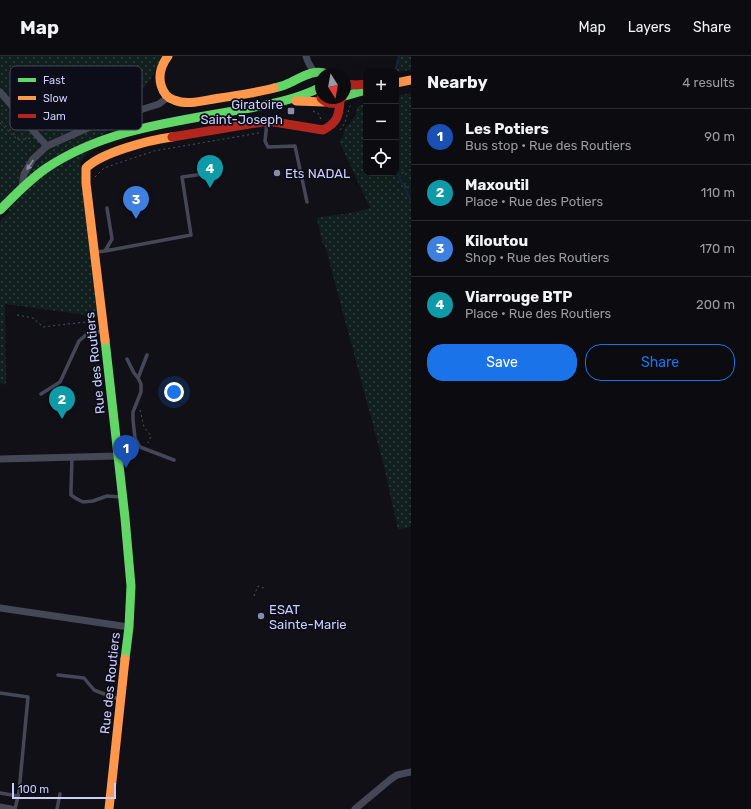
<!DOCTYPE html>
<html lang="en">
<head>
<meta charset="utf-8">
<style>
	body { margin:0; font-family:Rubik,sans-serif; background:#151519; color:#f1f3f6 }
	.controls { position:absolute; right:12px; top:12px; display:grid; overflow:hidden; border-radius:8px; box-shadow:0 4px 16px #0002 }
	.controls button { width:36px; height:36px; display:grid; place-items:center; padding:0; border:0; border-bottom:1px solid #2c2c30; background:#0c0c10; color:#f1f3f6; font:20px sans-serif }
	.compass { position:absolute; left:315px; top:12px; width:36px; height:36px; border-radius:50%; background:#0c0c10; box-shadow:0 4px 16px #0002; rotate:169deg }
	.scale { position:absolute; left:12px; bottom:10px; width:104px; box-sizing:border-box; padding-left:4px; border:2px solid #cccdf8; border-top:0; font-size:11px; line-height:14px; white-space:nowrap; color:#cccdf8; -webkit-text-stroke:3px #0d0d19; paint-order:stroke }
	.you { position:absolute; left:174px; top:336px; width:14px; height:14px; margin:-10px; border:3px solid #fff; border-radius:50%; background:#1a73e8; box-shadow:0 0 0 6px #1a73e833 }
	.badge { display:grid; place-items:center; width:26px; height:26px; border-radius:50%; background:#1a73e8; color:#fff; font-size:13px; font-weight:700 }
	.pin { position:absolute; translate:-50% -33px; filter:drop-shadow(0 1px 2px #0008) }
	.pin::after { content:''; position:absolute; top:21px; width:14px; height:12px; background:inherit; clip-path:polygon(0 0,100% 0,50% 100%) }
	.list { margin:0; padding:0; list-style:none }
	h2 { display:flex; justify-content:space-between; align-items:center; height:52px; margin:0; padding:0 16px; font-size:17px }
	h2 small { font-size:13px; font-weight:400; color:#9a9b9f }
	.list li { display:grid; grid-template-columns:26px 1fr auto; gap:12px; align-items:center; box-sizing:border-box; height:56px; padding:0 16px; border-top:1px solid #2c2c30 }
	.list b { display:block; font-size:15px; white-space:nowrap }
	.list p { margin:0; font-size:13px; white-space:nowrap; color:#9a9b9f }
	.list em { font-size:13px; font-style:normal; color:#9a9b9f }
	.actions { display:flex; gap:8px; padding:12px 16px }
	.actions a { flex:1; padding:9px 0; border:1px solid #1a73e8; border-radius:16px; text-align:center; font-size:14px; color:#1a73e8 }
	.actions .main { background:#1a73e8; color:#fff }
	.icon { flex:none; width:22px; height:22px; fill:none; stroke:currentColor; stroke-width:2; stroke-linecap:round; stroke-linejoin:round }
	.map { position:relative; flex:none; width:411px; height:753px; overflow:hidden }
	header { display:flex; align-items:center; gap:24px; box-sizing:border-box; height:56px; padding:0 20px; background:#0c0c10; border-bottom:1px solid #2c2c30 }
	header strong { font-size:19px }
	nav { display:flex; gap:22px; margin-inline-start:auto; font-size:14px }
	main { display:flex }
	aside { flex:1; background:#0c0c10 }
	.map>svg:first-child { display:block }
	.grass { fill:url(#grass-dots) }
	.wetland { fill:url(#wetland-marsh) }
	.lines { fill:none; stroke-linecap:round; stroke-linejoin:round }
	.stream { stroke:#132739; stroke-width:2 }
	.path { stroke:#47545c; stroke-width:1; stroke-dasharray:2 3; stroke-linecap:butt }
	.lane { stroke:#464756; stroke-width:3.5 }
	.street { stroke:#464756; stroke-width:7 }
	.fast { stroke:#63d668; stroke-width:9 }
	.slow { stroke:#ff974d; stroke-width:9 }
	.jam { stroke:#b3261e; stroke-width:9 }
	.oneway { fill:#898aa7 }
	.poi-dot { fill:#8a8ba9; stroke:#0d0d19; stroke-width:1.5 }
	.labels { text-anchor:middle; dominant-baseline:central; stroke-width:3.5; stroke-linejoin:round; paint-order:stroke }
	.poi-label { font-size:13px; fill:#cccdf8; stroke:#0d0d19; text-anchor:start }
	.street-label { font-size:13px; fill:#cccdf8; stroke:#0d0d19 }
	.key { fill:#0d0d19; stroke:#46475c; stroke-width:1 }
	.key-label { font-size:11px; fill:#cccdf8 }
</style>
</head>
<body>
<header>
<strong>Map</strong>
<nav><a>Map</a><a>Layers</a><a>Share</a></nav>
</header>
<main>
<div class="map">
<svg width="411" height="753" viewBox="0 0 411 753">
	<defs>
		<pattern id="grass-dots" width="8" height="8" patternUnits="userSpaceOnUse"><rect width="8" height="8" fill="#11201e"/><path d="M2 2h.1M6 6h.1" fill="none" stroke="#323f3f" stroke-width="1.8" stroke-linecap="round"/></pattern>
		<pattern id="wetland-marsh" width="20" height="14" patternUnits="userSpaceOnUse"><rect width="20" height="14" fill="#11201e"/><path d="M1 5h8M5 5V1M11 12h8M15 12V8" fill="none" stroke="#323f3f"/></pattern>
	</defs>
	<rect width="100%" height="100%" fill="#101016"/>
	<path class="grass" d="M0,0H162L151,23L80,106L101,261L5,248L6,329L0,327V165L10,155L0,150Z
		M399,0H411V14L396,16V15H395Z
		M411,37V471L398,474L384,410L326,193L322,186L317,162L321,161L357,156L370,152L339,85L343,81L344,74L356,59L357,51L366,47V117H396V40Z"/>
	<path class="wetland" d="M396,106L411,127V146L396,115Z"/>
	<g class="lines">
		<path class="stream" d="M395,15L399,0
			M396,114L411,145"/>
		<path class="path" d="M335,15L341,18
			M313,55L319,58L321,64
			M348,56L350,50L352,48
			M0,67L18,84L31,82
			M340,74L345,67L347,59
			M95,121L104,112L154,95L259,77
			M17,259L33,262L43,271L59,269L95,265
			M140,354L144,371L151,380L148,387
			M127,394L133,392
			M254,540L258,530L263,532L265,531"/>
		<path class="lane" d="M267,66L265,85L268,91L295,90L307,146
			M105,195L191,179L182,121L211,117
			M96,196L105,195L112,183L107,152
			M138,322L147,299
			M41,338L60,326L79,285L88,277L103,275
			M135,382L140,391L174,404
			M117,385L135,382L133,364V356L141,336V328L138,322L134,317L127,303
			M72,401L71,433V439L77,443L83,446L93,445L107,440L121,441
			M58,619L84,622L94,634L112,641L120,643
			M0,637L28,641L19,736L15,753
			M0,737L18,740
			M57,753L60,738"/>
		<path class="street" d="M306,0L308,6L314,16
			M0,36L37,79L47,90
			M22,132L24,118L33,103L47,90L99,67L159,48L168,41
			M0,403L118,400
			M0,552L129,571
			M0,751L11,753
			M355,753L391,723L397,719L411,716"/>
		<path class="fast" d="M274,32C278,31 283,30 287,28C299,23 313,12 327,18
			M345,40L366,34
			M0,154C14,140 28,125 45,113C99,76 165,67 228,56C260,50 292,46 321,31
			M105,284L125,462L131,530L129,571L125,603"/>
		<path class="slow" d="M168,0C162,8 158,18 161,29C163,36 167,42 174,44C188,50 205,44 220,42C238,39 256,37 274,32
			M396,27L411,24
			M296,45L324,46
			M105,284L86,127V112C102,96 150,84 172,81
			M109,753L125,603"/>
		<path class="jam" d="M345,28L356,29L366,28
			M321,42C328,49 335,49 342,42
			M172,81L268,65L323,74C337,67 339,60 340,45"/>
	</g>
	<defs><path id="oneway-solid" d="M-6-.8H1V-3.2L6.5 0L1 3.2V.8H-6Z"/></defs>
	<use class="oneway" href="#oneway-solid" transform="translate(30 109) rotate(123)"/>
	<g class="poi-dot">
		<rect x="287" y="51" width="8" height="8" rx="2"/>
		<circle cx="277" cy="117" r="4"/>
		<circle cx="261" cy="560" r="4"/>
	</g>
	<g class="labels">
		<g class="poi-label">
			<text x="283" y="48" text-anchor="end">Giratoire<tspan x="283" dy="15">Saint-Joseph</tspan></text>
			<text x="285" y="117">Ets NADAL</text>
			<text x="269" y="553">ESAT<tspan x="269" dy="15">Sainte-Marie</tspan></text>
		</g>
		<g class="street-label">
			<text transform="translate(95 307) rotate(-96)">Rue des Routiers</text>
			<text transform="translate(110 627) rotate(-84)">Rue des Routiers</text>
		</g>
	</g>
	<rect x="10" y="10" width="132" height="64" rx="6" class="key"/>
	<rect x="18" y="22" width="18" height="4" fill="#63d668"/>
	<rect x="18" y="40" width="18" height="4" fill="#ff974d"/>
	<rect x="18" y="58" width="18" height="4" fill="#b3261e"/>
	<g class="key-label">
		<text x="43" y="28">Fast</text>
		<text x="43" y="46">Slow</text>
		<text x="43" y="64">Jam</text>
	</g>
</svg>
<div class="controls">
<button>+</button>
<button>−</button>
<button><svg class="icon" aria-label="locate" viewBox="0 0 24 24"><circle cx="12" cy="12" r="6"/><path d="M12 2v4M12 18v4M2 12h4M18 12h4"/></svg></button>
</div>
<svg class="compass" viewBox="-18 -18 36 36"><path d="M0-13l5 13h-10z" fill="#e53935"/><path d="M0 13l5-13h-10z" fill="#9a9b9f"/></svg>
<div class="scale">100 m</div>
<div class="you"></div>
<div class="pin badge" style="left:126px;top:412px;background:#1a4fb4">1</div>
<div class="pin badge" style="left:62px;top:363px;background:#0f9aa8">2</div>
<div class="pin badge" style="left:136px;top:163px;background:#3f7fe0">3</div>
<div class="pin badge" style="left:210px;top:132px;background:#0f9aa8">4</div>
</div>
<aside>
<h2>Nearby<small>4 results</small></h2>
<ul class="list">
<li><span class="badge" style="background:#1a4fb4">1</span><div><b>Les Potiers</b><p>Bus stop · Rue des Routiers</p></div><em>90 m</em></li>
<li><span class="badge" style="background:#0f9aa8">2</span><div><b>Maxoutil</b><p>Place · Rue des Potiers</p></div><em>110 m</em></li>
<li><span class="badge" style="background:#3f7fe0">3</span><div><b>Kiloutou</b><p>Shop · Rue des Routiers</p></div><em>170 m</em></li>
<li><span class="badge" style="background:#0f9aa8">4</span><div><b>Viarrouge BTP</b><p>Place · Rue des Routiers</p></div><em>200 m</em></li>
</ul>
<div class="actions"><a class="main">Save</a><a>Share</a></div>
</aside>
</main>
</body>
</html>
